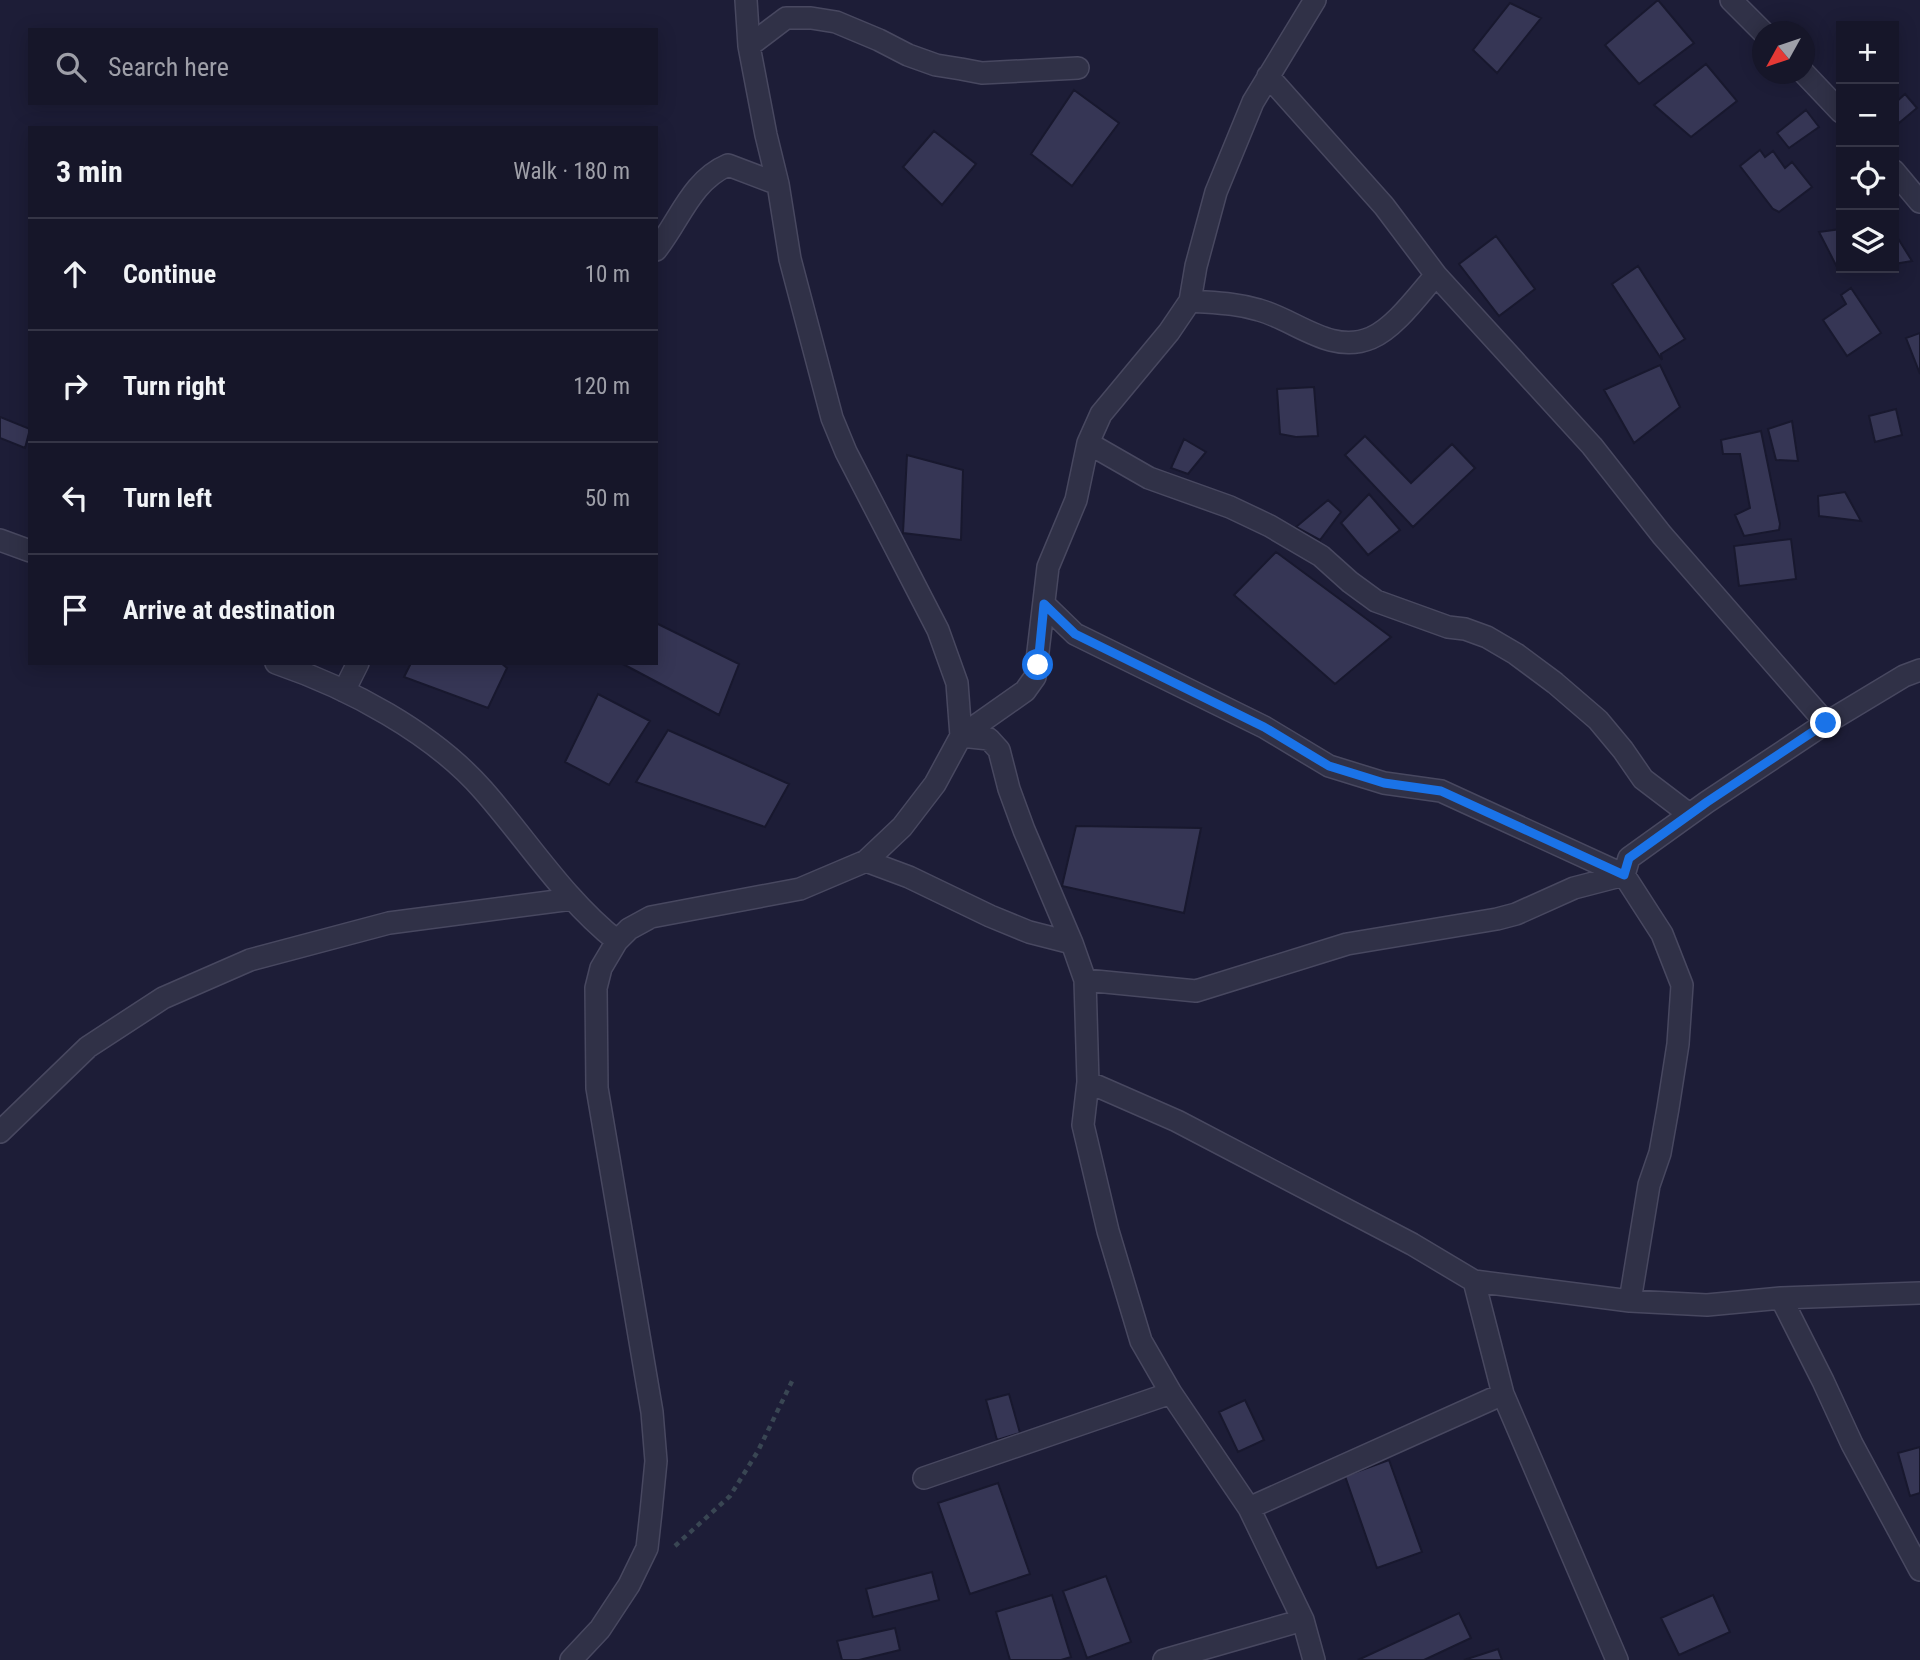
<!DOCTYPE html>
<html lang="en">
<head>
<meta charset="utf-8">
<style>
	body { margin:0; font-family:"Roboto Condensed",sans-serif; background:#232335; color:#f1f3f6 }
	.controls { position:absolute; right:21px; top:21px; display:grid; overflow:hidden; border-radius:0px; box-shadow:0 4px 18px #0003 }
	.controls button { width:63px; height:63px; display:grid; place-items:center; padding:0; border:0; border-bottom:2px solid #353546; background:#161629; color:#f1f3f6; font:35px sans-serif }
	.compass { position:absolute; left:1752px; top:21px; width:63px; height:63px; border-radius:50%; background:#161629; box-shadow:0 4px 18px #0003; rotate:230deg }
	.stop { position:absolute; width:21px; height:21px; margin:-16px; border:5px solid #1a73e8; border-radius:50%; background:#fff }
	.stop.end { background:#1a73e8; border-color:#fff; box-shadow:0 2px 7px #0008 }
	.list { margin:0; padding:0; list-style:none }
	h2 { display:flex; justify-content:space-between; align-items:center; height:91px; margin:0; padding:0 28px; font-size:30px }
	h2 small { font-size:23px; font-weight:400; color:#9e9fa8 }
	.list li { display:grid; grid-template-columns:46px 1fr auto; gap:21px; align-items:center; box-sizing:border-box; height:112px; padding:0 28px; border-top:2px solid #353546 }
	.list b { display:block; font-size:26px; white-space:nowrap }
	.list em { font-size:23px; font-style:normal; color:#9e9fa8 }
	.icon { flex:none; width:38px; height:38px; fill:none; stroke:currentColor; stroke-width:2; stroke-linecap:round; stroke-linejoin:round }
	.map { position:relative; flex:none; width:1920px; height:1660px; overflow:hidden }
	.search { position:absolute; background:#161629; box-shadow:0 4px 18px #0003; left:28px; top:28px; width:630px; height:77px; display:flex; align-items:center; gap:18px; box-sizing:border-box; padding:0 24px; border-radius:0px; color:#9e9fa8; font-size:26px }
	.panel { position:absolute; background:#161629; box-shadow:0 4px 18px #0003; left:28px; top:126px; width:630px; height:539px; border-radius:0px }
	.map>svg:first-child { display:block }
	.building { fill:#363655; stroke:#18182e; stroke-width:2 }
	.lines { fill:none; stroke-linecap:round; stroke-linejoin:round }
	.minor-casing { stroke:#484860; stroke-width:24 }
	.path { stroke:#394653; stroke-width:4.5; stroke-dasharray:5 5; stroke-linecap:butt }
	.minor { stroke:#303147; stroke-width:21 }
	.route { stroke:#1a73e8; stroke-width:9 }
</style>
</head>
<body>
<div class="map">
<svg width="1920" height="1660" viewBox="0 0 1920 1660">
	<rect width="100%" height="100%" fill="#1d1d37"/>
	<path class="building" d="M1658,0L1694,43L1639,84L1605,45Z
		M1510,3L1541,18L1497,73L1473,50Z
		M1706,64L1737,101L1691,137L1654,105Z
		M1074,90L1119,123L1072,186L1031,154Z
		M1905,94L1917,108L1899,123L1894,117V104Z
		M1806,110L1819,127L1789,148L1777,133Z
		M934,131L976,164L942,205L903,167Z
		M1760,150L1765,157L1773,151L1785,168L1792,162L1812,187L1779,212L1773,209L1740,166Z
		M1841,229V268H1865L1839,271L1819,232Z
		M1894,232L1912,261L1894,264Z
		M1496,236L1535,289L1499,316L1459,264Z
		M1638,266L1685,339L1661,354L1662,360L1612,284Z
		M1851,288L1881,333L1847,356L1823,320L1846,304L1841,295Z
		M1920,333V374L1906,338Z
		M1660,365L1680,407L1634,443L1604,390Z
		M1314,387L1318,436L1296,437L1280,434L1277,389Z
		M1896,409L1902,435L1875,442L1869,416Z
		M0,417L30,429L25,448L0,438Z
		M1792,421L1798,461L1776,460L1768,429Z
		M1761,431L1780,524L1779,530L1744,536L1735,515L1750,508L1740,454H1723L1721,440Z
		M1365,436L1411,483L1452,444L1475,468L1413,527L1345,455Z
		M1184,439L1206,452L1188,474L1171,468Z
		M907,455L963,470L961,540L903,533Z
		M1845,492L1861,521L1819,516L1818,496Z
		M1369,494L1400,530L1368,555L1341,523Z
		M1328,500L1341,512L1320,540L1296,527Z
		M1791,539L1796,579L1739,586L1734,546Z
		M1276,552L1391,637L1335,684L1234,595Z
		M656,623L739,664L719,715L621,663H656Z
		M411,663H501L507,668L488,708L404,677Z
		M598,694L650,721L609,785L565,762Z
		M668,730L789,784L765,827L636,782Z
		M1076,826L1201,828L1184,913L1062,886Z
		M1009,1394L1020,1433L997,1440L986,1400Z
		M1245,1400L1264,1440L1238,1452L1219,1412Z
		M1920,1447V1493L1910,1496L1898,1453Z
		M1389,1460L1422,1552L1377,1568L1345,1476Z
		M998,1483L1030,1574L970,1594L938,1503Z
		M932,1572L939,1600L873,1617L866,1589Z
		M1106,1576L1131,1642L1087,1658L1063,1591Z
		M1052,1595L1071,1657L1061,1660H1010L996,1612Z
		M1713,1595L1730,1632L1679,1655L1661,1618Z
		M1459,1613L1471,1638L1424,1660H1358Z
		M895,1628L900,1650L859,1660H842L837,1641Z
		M1498,1649L1502,1660H1464Z"/>
	<g class="lines">
		<g class="minor-casing">
			<path id="minor" d="M1731,0L1763,32
				M749,46L786,18H811L836,22L879,40L908,55L936,65L961,69L982,73L1078,68
				M1804,73L1841,112
				M1268,76L1384,206L1436,275L1592,446L1662,535L1826,723
				M1894,171L1920,202
				M656,250C680,220 691,181 728,165L778,184
				M1190,301C1214,303 1236,303 1259,310C1296,320 1331,355 1371,338C1395,328 1419,294 1436,275
				M1088,443L1149,478L1230,507L1270,526L1321,556L1350,582L1376,601L1448,627L1465,629L1487,637L1516,654L1555,683L1598,720L1623,750L1643,779L1689,814
				M0,540L30,551
				M1044,604L1075,634L1264,727L1329,766L1384,783L1441,791L1624,875L1662,934L1682,985L1678,1044L1668,1108L1660,1153L1649,1185L1630,1301
				M276,663C349,688 432,732 483,790C528,841 563,898 617,941
				M344,691L358,663
				M961,736L989,739L999,750L1009,789L1024,830L1072,943L1085,980L1088,1082L1083,1125L1108,1231L1141,1341L1171,1393L1249,1508L1303,1620L1314,1660
				M961,736L1025,691L1035,677L1048,567L1076,500L1088,443L1101,414L1169,332L1190,301L1196,266L1216,192L1253,102L1315,0
				M866,861L909,877L990,916L1029,932L1072,943
				M1085,980L1196,991L1347,944L1497,919L1516,914L1574,888L1624,875L1629,858L1707,802L1826,723L1904,676L1920,670
				M1088,1082L1177,1121L1412,1244L1474,1281L1630,1301L1707,1305L1781,1298L1920,1293
				M0,1132L88,1047L163,998L250,960L389,923L572,899
				M1474,1281L1503,1394L1617,1660
				M1781,1298L1823,1381L1852,1444L1920,1570
				M924,1478L1171,1393
				M1249,1508L1503,1394
				M571,1660L600,1629L629,1585L647,1548L651,1512L656,1461L652,1412L597,1088L596,988L601,968L617,941L629,929L651,917L800,889L866,861L902,827L935,784L961,736L957,683L938,630L846,452L832,418L790,259L778,184L766,135L749,46L746,0
				M1164,1660L1303,1620"/>
		</g>
		<path class="path" d="M675,1546L730,1496L758,1451L794,1377"/>
		<use href="#minor" class="minor"/>
	</g>
	<g class="lines">
		<path class="route" d="M1038,665L1044,604L1075,634L1264,727L1329,766L1384,783L1441,791L1624,875L1629,858L1707,802L1826,723"/>
	</g>
</svg>
<div class="controls">
<button>+</button>
<button>−</button>
<button><svg class="icon" aria-label="locate" viewBox="0 0 24 24"><circle cx="12" cy="12" r="6"/><path d="M12 2v4M12 18v4M2 12h4M18 12h4"/></svg></button>
<button><svg class="icon" aria-label="layers" viewBox="0 0 24 24"><path d="M12 4l9 5-9 5-9-5zM3 14l9 5 9-5"/></svg></button>
</div>
<svg class="compass" viewBox="-18 -18 36 36"><path d="M0-13l5 13h-10z" fill="#e53935"/><path d="M0 13l5-13h-10z" fill="#9e9fa8"/></svg>
<div class="stop" style="left:1038px;top:665px"></div>
<div class="stop end" style="left:1826px;top:723px"></div>
<div class="search"><svg class="icon" aria-label="search" viewBox="0 0 24 24"><circle cx="10" cy="10" r="6"/><path d="M15 15l6 6"/></svg>Search here</div>
<section class="panel">
<h2>3 min<small>Walk · 180 m</small></h2>
<ul class="list">
<li><svg class="icon" aria-label="ahead" viewBox="0 0 24 24"><path d="M12 20V5M6 11l6-6 6 6"/></svg><div><b>Continue</b></div><em>10 m</em></li>
<li><svg class="icon" aria-label="right" viewBox="0 0 24 24"><path d="M7 20v-9h11M14 6l5 5-5 5"/></svg><div><b>Turn right</b></div><em>120 m</em></li>
<li><svg class="icon" aria-label="left" viewBox="0 0 24 24"><path d="M17 20v-9H6M10 6l-5 5 5 5"/></svg><div><b>Turn left</b></div><em>50 m</em></li>
<li><svg class="icon" aria-label="arrive" viewBox="0 0 24 24"><path d="M6 21V4h12l-3 4 3 4H6"/></svg><div><b>Arrive at destination</b></div></li>
</ul>
</section>
</div>
</body>
</html>
